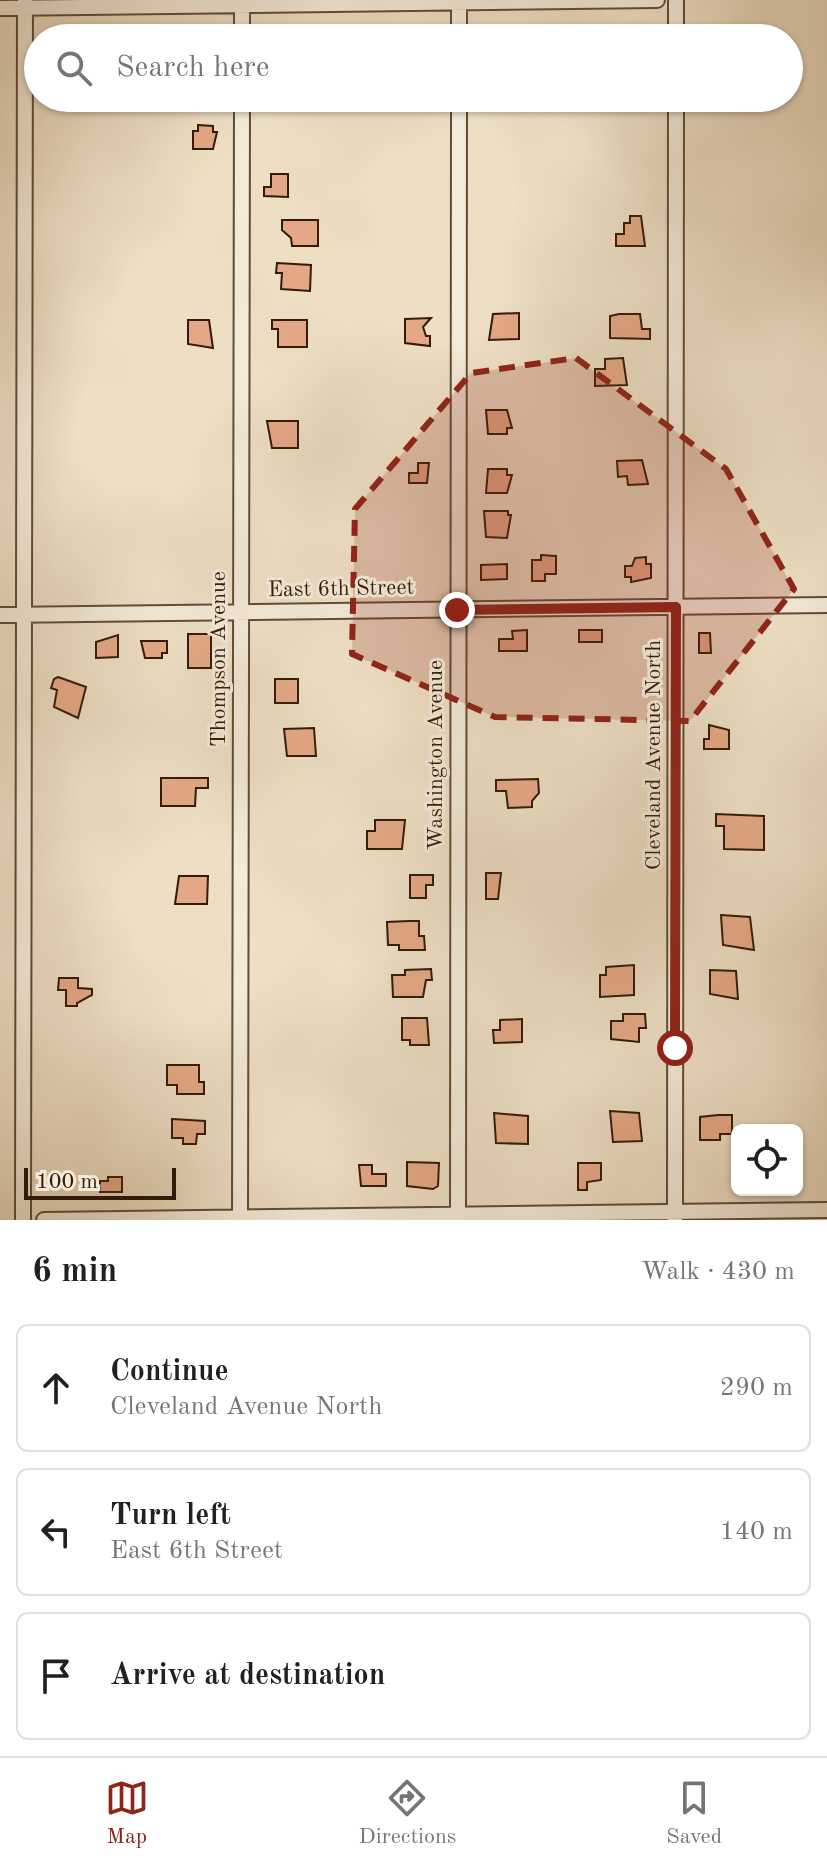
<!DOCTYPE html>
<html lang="en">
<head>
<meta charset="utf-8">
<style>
	body { margin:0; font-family:"Old Standard TT",serif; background:#f6f6f6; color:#202124 }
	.controls { position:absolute; right:24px; bottom:24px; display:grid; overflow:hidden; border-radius:12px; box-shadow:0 2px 6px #0004 }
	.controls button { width:72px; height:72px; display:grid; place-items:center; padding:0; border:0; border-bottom:2px solid #e0e0e0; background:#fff; color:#202124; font:40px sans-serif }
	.scale { position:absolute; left:24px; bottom:20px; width:152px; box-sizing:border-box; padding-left:8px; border:4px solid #321c07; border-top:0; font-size:22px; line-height:28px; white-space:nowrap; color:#321c07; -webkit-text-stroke:6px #f3ead9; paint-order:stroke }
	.stop { position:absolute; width:24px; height:24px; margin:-18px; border:6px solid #8f2418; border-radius:50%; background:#fff }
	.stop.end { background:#8f2418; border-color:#fff; box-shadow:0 2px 8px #0008 }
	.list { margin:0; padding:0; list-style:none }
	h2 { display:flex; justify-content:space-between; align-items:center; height:104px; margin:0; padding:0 32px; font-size:34px }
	h2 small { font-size:26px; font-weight:400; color:#757577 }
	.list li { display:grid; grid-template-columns:52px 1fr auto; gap:24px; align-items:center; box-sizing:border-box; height:128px; margin:0 16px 16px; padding:0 16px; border:2px solid #e0e0e0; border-radius:12px }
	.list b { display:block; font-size:30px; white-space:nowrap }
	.list p { margin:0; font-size:26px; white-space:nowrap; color:#757577 }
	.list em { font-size:26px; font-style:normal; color:#757577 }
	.icon { flex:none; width:44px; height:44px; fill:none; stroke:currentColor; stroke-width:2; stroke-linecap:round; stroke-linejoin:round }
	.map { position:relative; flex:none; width:827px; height:1220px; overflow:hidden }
	.search { position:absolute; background:#fff; box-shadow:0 2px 6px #0004; left:24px; right:24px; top:24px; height:88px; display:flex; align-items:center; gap:20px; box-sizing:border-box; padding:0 28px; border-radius:44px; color:#757577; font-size:30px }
	.sheet { height:536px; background:#fff }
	nav { display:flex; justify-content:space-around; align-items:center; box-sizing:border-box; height:112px; border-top:2px solid #e0e0e0; background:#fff; font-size:22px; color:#757577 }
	nav a { display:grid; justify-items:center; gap:4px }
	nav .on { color:#8f2418 }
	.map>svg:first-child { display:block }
	.building { fill:#e5a886; stroke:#321c07; stroke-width:2 }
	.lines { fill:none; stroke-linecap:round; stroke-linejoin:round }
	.minor-casing { stroke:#614c36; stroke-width:18 }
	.minor { stroke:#f3ead9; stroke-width:14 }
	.route { stroke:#8f2418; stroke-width:10 }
	.marked { fill:#8f2418; fill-opacity:0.2; stroke:#8f2418; stroke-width:6; stroke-dasharray:16 10; stroke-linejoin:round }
	.labels { text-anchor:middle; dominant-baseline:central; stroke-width:6; stroke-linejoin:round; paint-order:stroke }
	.street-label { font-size:22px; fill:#321c07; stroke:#f3ead9 }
</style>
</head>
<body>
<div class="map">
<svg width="827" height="1220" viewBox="0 0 827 1220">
	<rect width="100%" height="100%" fill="#eddec4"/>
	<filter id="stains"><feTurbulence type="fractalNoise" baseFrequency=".0025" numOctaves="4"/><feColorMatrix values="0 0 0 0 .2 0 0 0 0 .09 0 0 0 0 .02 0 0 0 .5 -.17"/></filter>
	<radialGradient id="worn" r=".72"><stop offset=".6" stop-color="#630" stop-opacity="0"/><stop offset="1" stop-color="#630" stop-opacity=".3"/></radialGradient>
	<path class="building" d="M198,125L213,126V132H217L213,149H193V131H198Z
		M271,174H288V197L264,196V187H271Z
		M630,216H641L645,246H616V234H624V223H630Z
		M282,220H318V246H292L291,238L282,230Z
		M277,263L311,265L310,291L281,289L282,273H276Z
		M519,313V339L489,340L493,314Z
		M619,314H640L642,329H650V339L610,338V316Z
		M431,318L423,327L426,336H430V346L405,343V319Z
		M188,320H209L213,348L188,344Z
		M272,320H307V347H278V329H272Z
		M623,358L627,385L595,386V369H605V359Z
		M486,410H507L512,428H507V434H488Z
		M267,421H298V448H272Z
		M642,460L648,484L628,485L627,476L618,477L617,461Z
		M418,463H429L427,483H409V473H418Z
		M488,469H507V475H512L507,493H486Z
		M484,511H508V515H511L507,538L486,537Z
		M541,555L556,556V574H545V581H532V560H541Z
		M646,557V564H651V578L631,582V577H625V566H632L635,558Z
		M507,564V579L481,580V565Z
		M527,630V651H499V639H513L512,631Z
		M579,630H602V642H579Z
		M699,633H710L711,653H699Z
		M188,634H211V668H188Z
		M118,635V657L96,658V642Z
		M141,641H167V653H162V658H145Z
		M58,677L86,687L78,718L54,707L57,690L51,688L54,679Z
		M275,679H298V703H275Z
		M709,725L729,730V749H704V739H709Z
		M314,728L316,756H287L284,729Z
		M161,778H208V788H196L195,806H161Z
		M538,779L539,793L532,801V807L508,808L506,791H496V780Z
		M716,814L764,816V850L724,849V826H716Z
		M375,820H405L402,849H367V831H375Z
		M486,873H501L498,899H486Z
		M410,875H433V885H426V898H410Z
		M179,876H208L207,904H175Z
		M721,915L750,917L754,950L723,945Z
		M409,921H419V936H424L425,950H399V945H388L387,922Z
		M634,965V995L600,997V975H606V967Z
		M431,969L432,980H426L423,997H393L392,975H405V970Z
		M710,970L736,971L738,999L710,994Z
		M59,978H78V988L92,989V995L77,1003V1006H66V990H58Z
		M623,1014H645L646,1028H639V1042L611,1039V1021H623Z
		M402,1018H427L429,1045H410V1040H402Z
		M522,1019V1042L494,1043L493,1030H500V1020Z
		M167,1065H199V1082H204V1094H177V1085H167Z
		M610,1111L639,1113L642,1141L613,1142Z
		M494,1113L528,1116V1144L496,1143Z
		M718,1115H732V1134H720V1140H700V1117Z
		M172,1119L205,1121V1134H197L196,1144H183V1138H172Z
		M407,1162L439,1163L438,1186L433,1189L407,1186Z
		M578,1163H601V1180L587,1182V1190H578Z
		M359,1165H372V1174H386V1186H361Z
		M108,1177H122V1192H100V1181H108Z"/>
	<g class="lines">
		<g class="minor-casing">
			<path id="minor" d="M0,8L657,0
				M242,38V0
				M459,38V0
				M676,38V0
				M0,615L827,605
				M23,1220L25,0
				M44,1220L827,1210
				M240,1220L242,98
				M458,1220L459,98
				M675,1220L676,98"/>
		</g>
		<use href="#minor" class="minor"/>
	</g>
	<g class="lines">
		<path class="route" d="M457,610L676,607L675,1048"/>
	</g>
	<path class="marked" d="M576,358L726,469L794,589L690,721L495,717L352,654L355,509L471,373Z"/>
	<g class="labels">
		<g class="street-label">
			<text transform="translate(341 589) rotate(-1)">East 6th Street</text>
			<text transform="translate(219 659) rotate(-90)">Thompson Avenue</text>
			<text transform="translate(436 755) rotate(-90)">Washington Avenue</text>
			<text transform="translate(654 755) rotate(-90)">Cleveland Avenue North</text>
		</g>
	</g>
	<rect width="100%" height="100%" filter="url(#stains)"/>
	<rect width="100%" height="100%" fill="url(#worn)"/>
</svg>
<div class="controls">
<button><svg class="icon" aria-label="locate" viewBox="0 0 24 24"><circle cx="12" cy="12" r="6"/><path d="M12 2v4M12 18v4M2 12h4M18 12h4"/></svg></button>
</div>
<div class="scale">100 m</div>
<div class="stop" style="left:675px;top:1048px"></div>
<div class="stop end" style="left:457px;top:610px"></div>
<div class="search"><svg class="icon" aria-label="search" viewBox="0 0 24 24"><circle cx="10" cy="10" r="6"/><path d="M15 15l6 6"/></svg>Search here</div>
</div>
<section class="sheet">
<h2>6 min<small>Walk · 430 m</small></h2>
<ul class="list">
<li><svg class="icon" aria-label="ahead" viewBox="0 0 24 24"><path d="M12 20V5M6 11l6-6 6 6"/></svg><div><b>Continue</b><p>Cleveland Avenue North</p></div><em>290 m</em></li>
<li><svg class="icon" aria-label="left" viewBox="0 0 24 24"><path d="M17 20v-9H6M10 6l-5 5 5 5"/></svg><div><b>Turn left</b><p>East 6th Street</p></div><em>140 m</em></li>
<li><svg class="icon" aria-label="arrive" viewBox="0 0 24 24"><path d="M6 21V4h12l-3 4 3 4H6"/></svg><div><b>Arrive at destination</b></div></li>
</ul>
</section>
<nav>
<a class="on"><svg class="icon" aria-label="map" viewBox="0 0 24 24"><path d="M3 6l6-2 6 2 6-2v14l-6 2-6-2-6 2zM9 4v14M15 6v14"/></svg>Map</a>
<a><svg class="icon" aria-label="directions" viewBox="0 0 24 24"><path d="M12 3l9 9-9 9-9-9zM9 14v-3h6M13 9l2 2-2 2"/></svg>Directions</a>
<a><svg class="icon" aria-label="saved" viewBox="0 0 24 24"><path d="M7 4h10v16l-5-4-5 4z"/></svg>Saved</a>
</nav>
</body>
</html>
